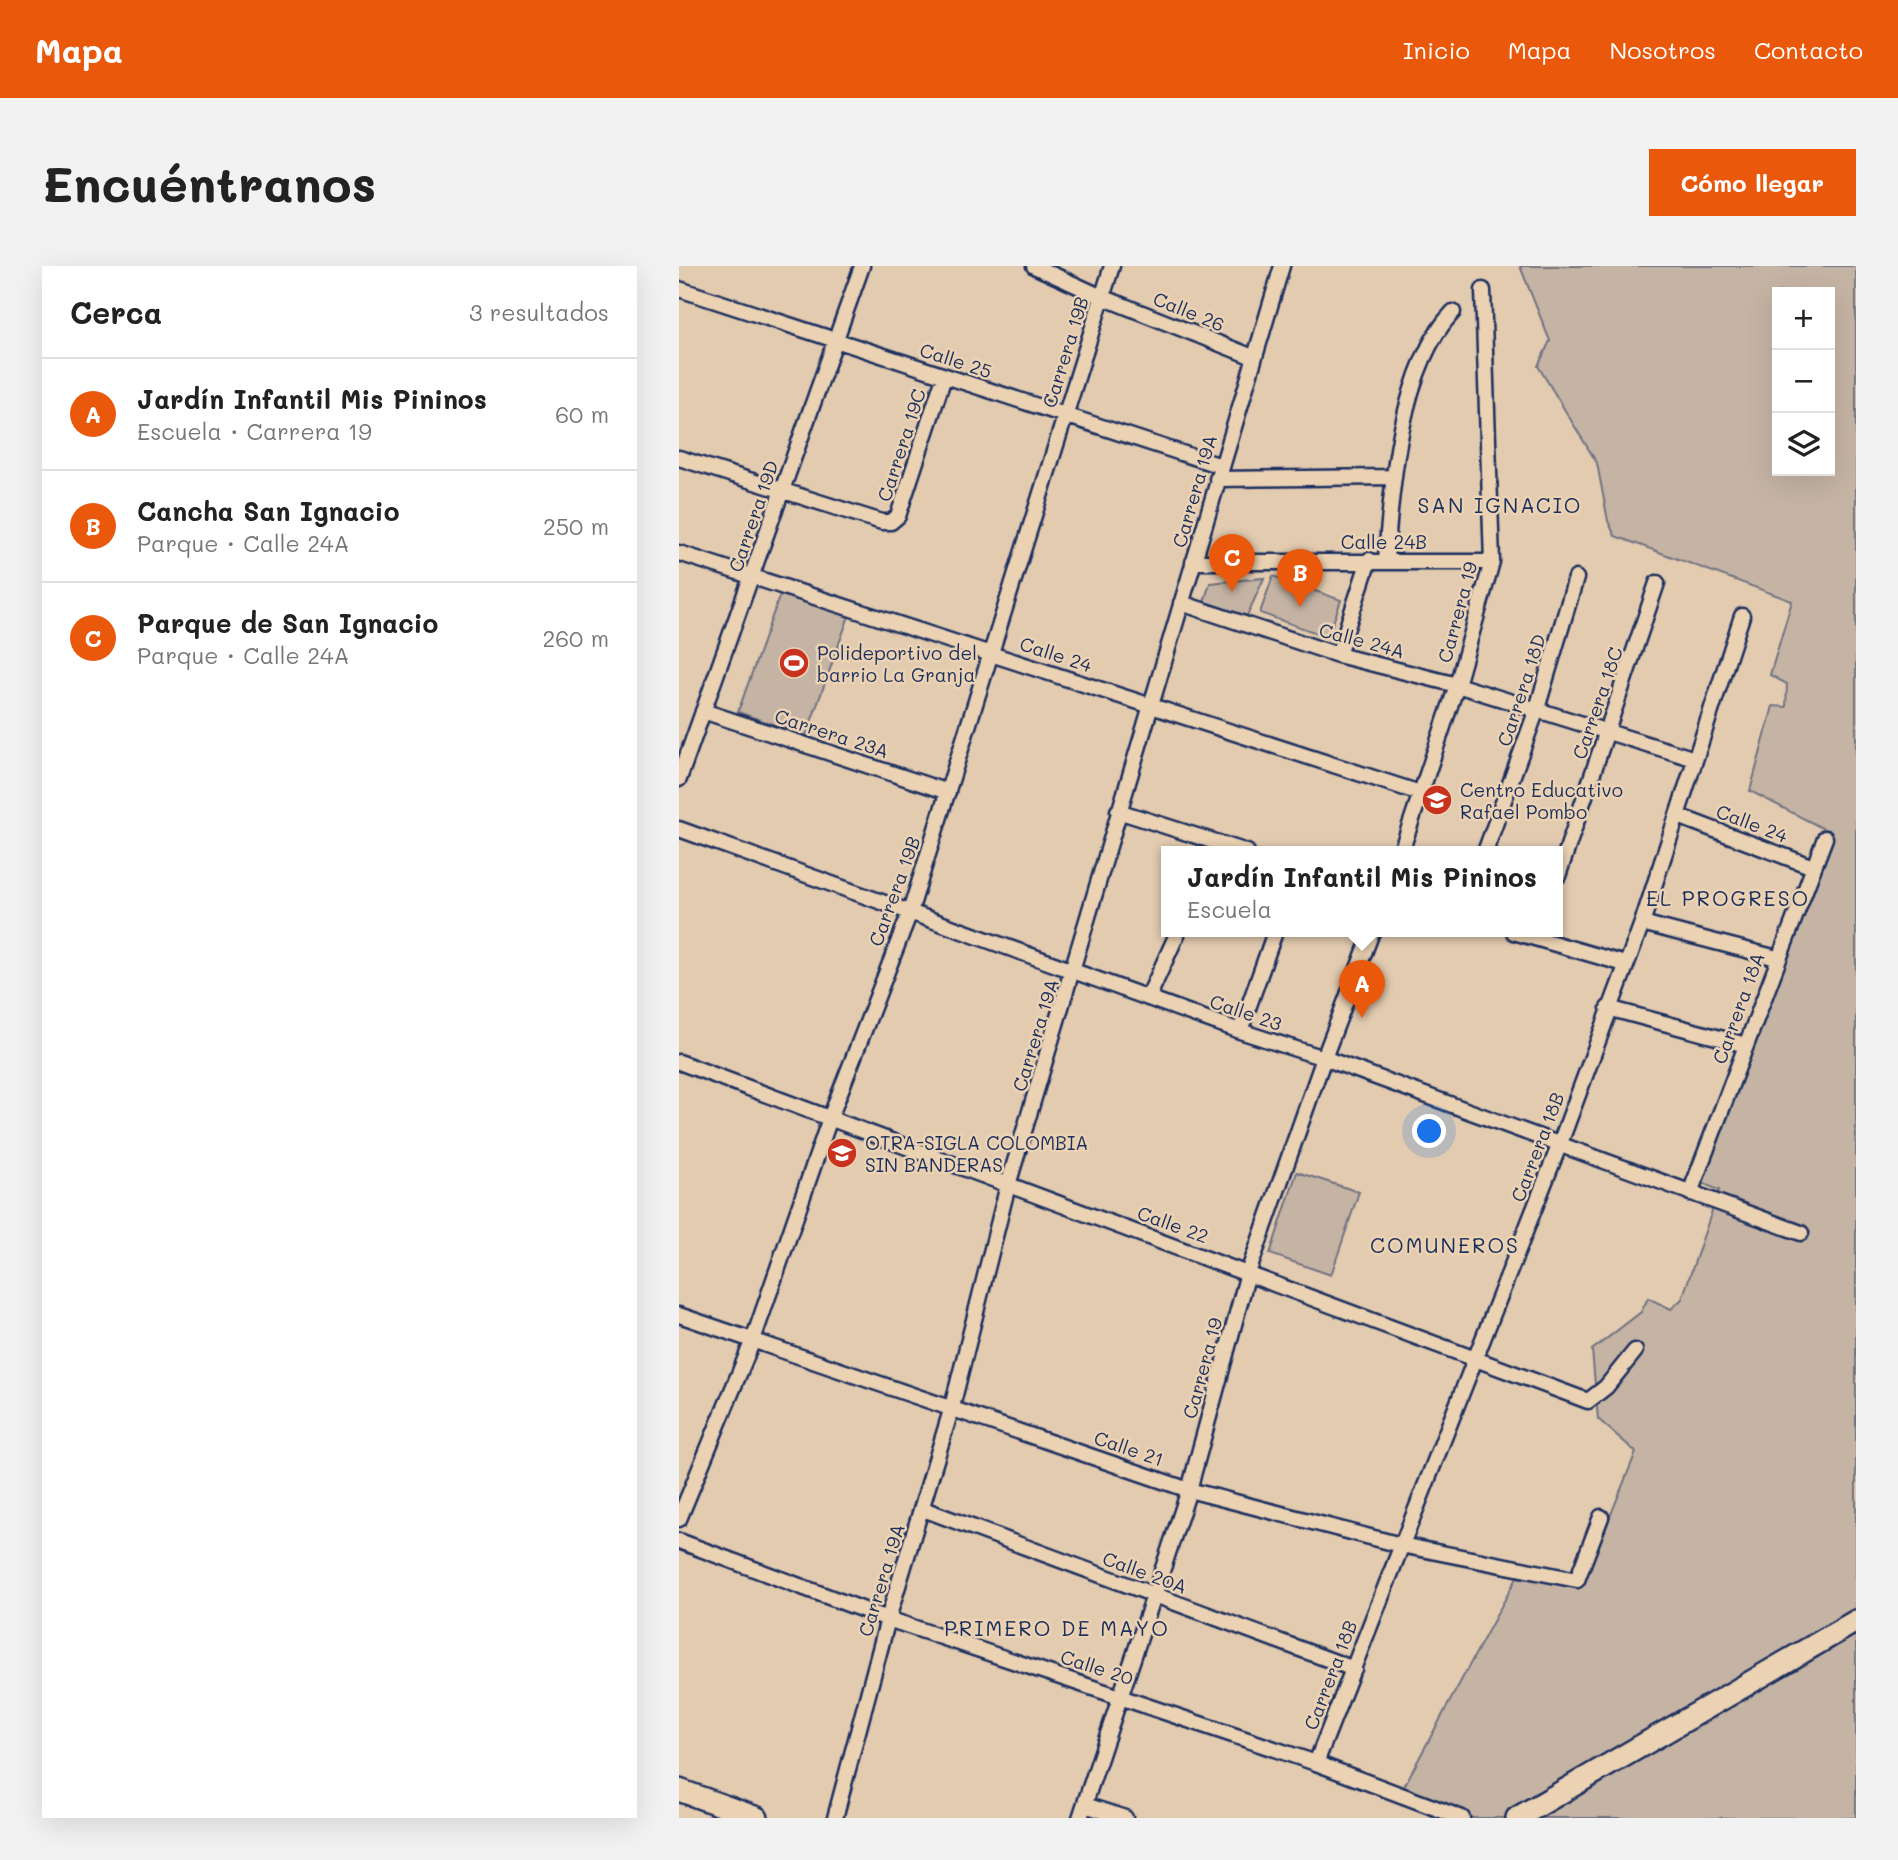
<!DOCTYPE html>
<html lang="es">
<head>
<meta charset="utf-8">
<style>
	body { margin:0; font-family:Mali,sans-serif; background:#f2f2f2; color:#222 }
	.controls { position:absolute; right:21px; top:21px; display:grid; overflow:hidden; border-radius:0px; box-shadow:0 7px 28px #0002 }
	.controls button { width:63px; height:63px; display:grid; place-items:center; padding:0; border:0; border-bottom:2px solid #e0e0e0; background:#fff; color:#222; font:35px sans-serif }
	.you { position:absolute; left:751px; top:866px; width:24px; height:24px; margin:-18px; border:5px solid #fff; border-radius:50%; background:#1a73e8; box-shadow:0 0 0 10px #1a73e833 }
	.badge { display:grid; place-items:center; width:46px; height:46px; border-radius:50%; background:#ea580c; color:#fff; font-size:23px; font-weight:700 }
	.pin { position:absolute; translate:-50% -58px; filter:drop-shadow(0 2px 4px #0008) }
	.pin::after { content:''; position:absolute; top:37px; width:24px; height:21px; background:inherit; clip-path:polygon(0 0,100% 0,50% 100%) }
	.popup { position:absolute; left:482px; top:580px; width:402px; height:91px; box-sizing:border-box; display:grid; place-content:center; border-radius:0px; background:#fff; filter:drop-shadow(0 2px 5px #0005); font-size:23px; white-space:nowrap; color:#767676 }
	.popup b { font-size:26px; color:#222 }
	.popup::after { content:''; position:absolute; left:50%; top:100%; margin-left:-14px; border:14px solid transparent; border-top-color:#fff }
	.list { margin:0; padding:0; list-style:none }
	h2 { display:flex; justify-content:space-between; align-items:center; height:91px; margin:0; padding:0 28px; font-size:30px }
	h2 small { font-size:23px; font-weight:400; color:#767676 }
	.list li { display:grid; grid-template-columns:46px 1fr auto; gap:21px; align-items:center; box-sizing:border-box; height:112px; padding:0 28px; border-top:2px solid #e0e0e0 }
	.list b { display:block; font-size:26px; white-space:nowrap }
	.list p { margin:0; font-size:23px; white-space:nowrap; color:#767676 }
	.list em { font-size:23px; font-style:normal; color:#767676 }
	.icon { flex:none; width:38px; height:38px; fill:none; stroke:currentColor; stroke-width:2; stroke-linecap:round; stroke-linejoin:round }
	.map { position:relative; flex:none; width:1177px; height:1552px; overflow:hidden; border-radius:0px }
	header { display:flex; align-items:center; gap:42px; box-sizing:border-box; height:98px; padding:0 35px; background:#ea580c; color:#fff }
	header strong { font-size:33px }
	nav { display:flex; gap:38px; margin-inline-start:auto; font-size:24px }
	.intro { display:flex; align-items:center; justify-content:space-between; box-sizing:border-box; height:168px; padding:0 42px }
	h1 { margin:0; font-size:49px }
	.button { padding:18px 32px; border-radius:0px; background:#ea580c; color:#fff; font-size:24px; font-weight:700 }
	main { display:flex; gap:42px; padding:0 42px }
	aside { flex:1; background:#fff; border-radius:0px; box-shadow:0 7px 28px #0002 }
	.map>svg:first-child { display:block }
	.green { fill:#c5b4a4; stroke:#707281; stroke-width:2; fill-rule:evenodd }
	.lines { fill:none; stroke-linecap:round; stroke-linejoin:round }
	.minor-casing { stroke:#1b2f5e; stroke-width:19 }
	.secondary-casing { stroke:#1b2f5e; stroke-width:26 }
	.minor { stroke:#ebd2b3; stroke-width:14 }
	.secondary { stroke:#ebd2b3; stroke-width:21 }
	.labels { text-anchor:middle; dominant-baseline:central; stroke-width:5; stroke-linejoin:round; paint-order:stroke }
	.street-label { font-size:19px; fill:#1b2f5e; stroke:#ebd2b3 }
	.poi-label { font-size:19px; fill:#1b2f5e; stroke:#ebd2b3; text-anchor:start }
	.neighbourhood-label { font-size:21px; letter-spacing:2px; fill:#1b2f5e; stroke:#ebd2b3 }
</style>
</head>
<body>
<header>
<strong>Mapa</strong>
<nav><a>Inicio</a><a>Mapa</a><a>Nosotros</a><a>Contacto</a></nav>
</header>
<div class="intro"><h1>Encuéntranos</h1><a class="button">Cómo llegar</a></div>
<main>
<aside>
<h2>Cerca<small>3 resultados</small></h2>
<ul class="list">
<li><span class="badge">A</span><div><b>Jardín Infantil Mis Pininos</b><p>Escuela · Carrera 19</p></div><em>60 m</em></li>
<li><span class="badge">B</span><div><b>Cancha San Ignacio</b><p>Parque · Calle 24A</p></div><em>250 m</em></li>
<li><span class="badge">C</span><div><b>Parque de San Ignacio</b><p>Parque · Calle 24A</p></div><em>260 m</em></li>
</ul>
</aside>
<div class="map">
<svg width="1177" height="1552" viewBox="0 0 1177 1552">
	<rect width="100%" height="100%" fill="#e3cbb0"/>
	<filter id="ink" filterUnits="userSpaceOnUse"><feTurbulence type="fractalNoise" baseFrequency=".0143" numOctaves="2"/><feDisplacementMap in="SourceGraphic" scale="14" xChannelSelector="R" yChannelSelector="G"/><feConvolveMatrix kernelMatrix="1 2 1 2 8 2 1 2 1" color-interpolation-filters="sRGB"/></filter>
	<g filter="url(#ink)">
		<path class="green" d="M841,0H1177V1552H775L723,1524L838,1311L904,1318L957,1186L919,1153L913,1084L962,1046L969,1032L992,1043L1003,1033L1040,924L1018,915L1129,616L1151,566L1071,525L1094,440L1107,441L1108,418L1091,409L1113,335L936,270L929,255L918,197L859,100L871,75ZM1098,26H1151V205H1098Z
			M594,310L662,334L649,371L581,347Z
			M585,312L568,350L525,336L531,317Z
			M103,323L171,347L127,470L59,446Z
			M618,906L680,926L652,1009L591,988Z"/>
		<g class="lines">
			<g class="minor-casing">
				<path id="minor" d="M355,0L423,31L574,91
					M0,23L542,200
					M0,192L203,256H212L219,250L265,111
					M538,213L713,211
					M0,287L741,527
					M707,294C712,221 722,100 774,46
					M514,296H813
					M502,337L659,389L778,419L1016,493
					M659,389L690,294
					M24,445L269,526
					M0,513L183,0
					M439,545L568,586
					M999,550L1134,601
					M0,563L561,765L645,792L1122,967
					M722,586L778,419L813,296L804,24
					M806,586L857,446L897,312
					M879,610L978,317
					M963,657L1098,692
					M835,666L946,698
					M469,732L499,666
					M929,742L1067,779
					M561,765L596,666
					M0,796L909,1135L927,1121L956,1085
					M1011,927L1146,572
					M0,1049L510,1224L722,1279L898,1314L922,1251
					M244,1243L675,1403
					M0,1253L74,1074L151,852L231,646L433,0
					M0,1275L209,1353L637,1497L783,1552
					M637,1497L880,880L963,657L1063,350
					M406,1539L446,1552
					M156,1552L209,1353L273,1141L329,919L603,0
					M401,1552L510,1224L569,1007L645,792L693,666"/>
			</g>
			<g class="secondary-casing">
				<path id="secondary" d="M0,1524L78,1552
					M838,1552L1177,1355"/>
			</g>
			<use href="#minor" class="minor"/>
			<use href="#secondary" class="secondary"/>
		</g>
	</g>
	<defs>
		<g id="stadium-disc" transform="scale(1.575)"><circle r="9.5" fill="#c8321e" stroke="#ebd2b3"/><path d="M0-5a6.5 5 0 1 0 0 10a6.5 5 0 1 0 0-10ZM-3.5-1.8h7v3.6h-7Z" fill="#fff"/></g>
		<g id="school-disc" transform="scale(1.575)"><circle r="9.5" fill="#c8321e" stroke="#ebd2b3"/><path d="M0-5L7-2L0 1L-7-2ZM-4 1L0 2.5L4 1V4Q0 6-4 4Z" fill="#fff"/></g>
	</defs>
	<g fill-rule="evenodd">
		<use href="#stadium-disc" x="115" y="397"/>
		<use href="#school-disc" x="758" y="534"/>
		<use href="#school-disc" x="163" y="887"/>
	</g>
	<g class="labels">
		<g class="street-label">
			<text transform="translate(510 45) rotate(22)">Calle 26</text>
			<text transform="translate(386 86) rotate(-73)">Carrera 19B</text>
			<text transform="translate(277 94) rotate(18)">Calle 25</text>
			<text transform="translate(222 179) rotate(-72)">Carrera 19C</text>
			<text transform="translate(515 225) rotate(-74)">Carrera 19A</text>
			<text transform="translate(74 250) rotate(-71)">Carrera 19D</text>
			<text x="705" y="275">Calle 24B</text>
			<text transform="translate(778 346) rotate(-75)">Carrera 19</text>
			<text transform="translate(683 374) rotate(15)">Calle 24A</text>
			<text transform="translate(377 388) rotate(18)">Calle 24</text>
			<text transform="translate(842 424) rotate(-72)">Carrera 18D</text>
			<text transform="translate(918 437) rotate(-71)">Carrera 18C</text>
			<text transform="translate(153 467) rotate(18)">Carrera 23A</text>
			<text transform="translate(1073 557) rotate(21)">Calle 24</text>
			<text transform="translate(215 625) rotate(-70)">Carrera 19B</text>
			<text transform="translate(1059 742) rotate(-70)">Carrera 18A</text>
			<text transform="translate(567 746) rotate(19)">Calle 23</text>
			<text transform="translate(356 769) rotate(-73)">Carrera 19A</text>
			<text transform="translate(858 881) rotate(-69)">Carrera 18B</text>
			<text transform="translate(494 958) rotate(20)">Calle 22</text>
			<text transform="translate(523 1102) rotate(-75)">Carrera 19</text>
			<text transform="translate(450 1182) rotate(19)">Calle 21</text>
			<text transform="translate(466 1306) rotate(20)">Calle 20A</text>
			<text transform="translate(202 1314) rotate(-73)">Carrera 19A</text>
			<text transform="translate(418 1401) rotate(18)">Calle 20</text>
			<text transform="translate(651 1409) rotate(-69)">Carrera 18B</text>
		</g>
		<g class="poi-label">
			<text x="138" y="386">Polideportivo del<tspan x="138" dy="22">barrio La Granja</tspan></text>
			<text x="781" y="523">Centro Educativo<tspan x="781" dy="22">Rafael Pombo</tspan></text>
			<text x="186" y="876">OTRA-SIGLA COLOMBIA<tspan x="186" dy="22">SIN BANDERAS</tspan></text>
		</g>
		<g class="neighbourhood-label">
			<text x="821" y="238">SAN IGNACIO</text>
			<text x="1049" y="631">EL PROGRESO</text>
			<text x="766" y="978">COMUNEROS</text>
			<text x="378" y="1361">PRIMERO DE MAYO</text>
		</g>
	</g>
</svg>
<div class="controls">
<button>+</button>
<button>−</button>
<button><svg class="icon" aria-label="layers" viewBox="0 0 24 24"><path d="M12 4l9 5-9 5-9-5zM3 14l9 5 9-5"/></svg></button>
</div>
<div class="you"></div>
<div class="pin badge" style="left:683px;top:752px">A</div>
<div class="popup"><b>Jardín Infantil Mis Pininos</b>Escuela</div>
<div class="pin badge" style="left:621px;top:341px">B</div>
<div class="pin badge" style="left:553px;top:326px">C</div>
</div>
</main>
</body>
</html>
